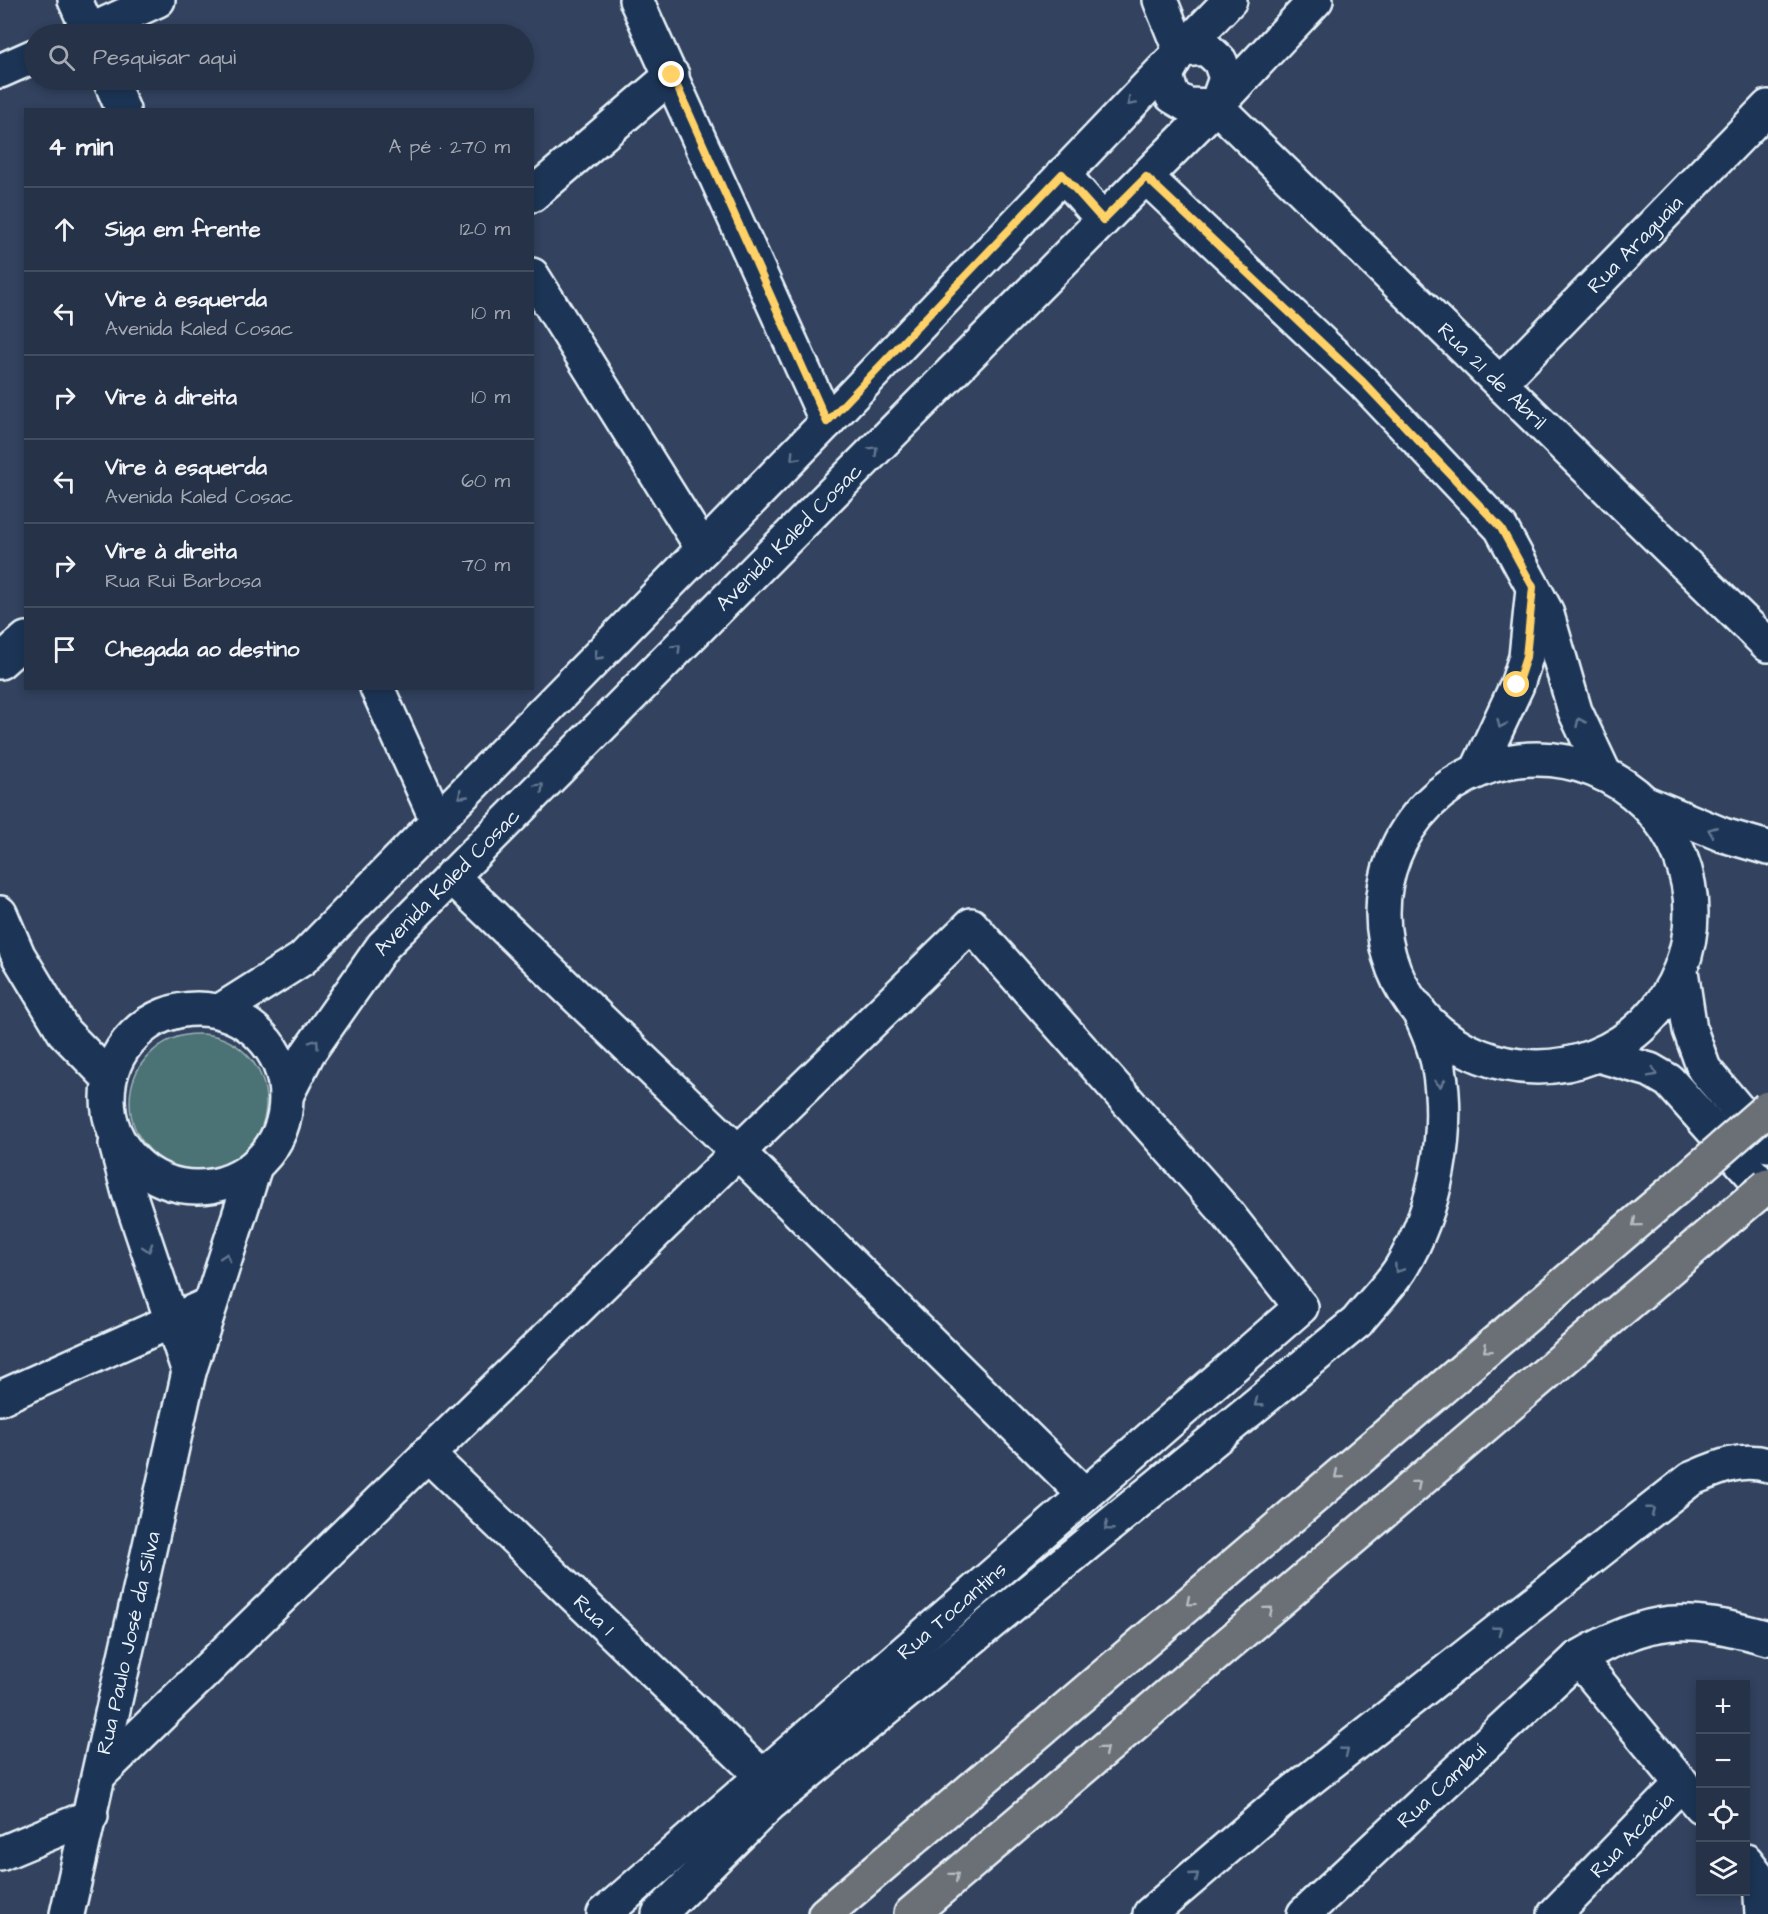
<!DOCTYPE html>
<html lang="pt">
<head>
<meta charset="utf-8">
<style>
	body { margin:0; font-family:"Architects Daughter",sans-serif; background:#323e52; color:#f1f3f6 }
	.controls { position:absolute; right:18px; bottom:18px; display:grid; overflow:hidden; border-radius:0px; box-shadow:0 3px 9px #0003 }
	.controls button { width:54px; height:54px; display:grid; place-items:center; padding:0; border:0; border-bottom:2px solid #424d60; background:#263247; color:#f1f3f6; font:30px sans-serif }
	.stop { position:absolute; width:18px; height:18px; margin:-14px; border:4px solid #ffd166; border-radius:50%; background:#fff }
	.stop.end { background:#ffd166; border-color:#fff; box-shadow:0 2px 6px #0008 }
	.list { margin:0; padding:0; list-style:none }
	h2 { display:flex; justify-content:space-between; align-items:center; height:78px; margin:0; padding:0 24px; font-size:26px }
	h2 small { font-size:20px; font-weight:400; color:#a4aab4 }
	.list li { display:grid; grid-template-columns:39px 1fr auto; gap:18px; align-items:center; box-sizing:border-box; height:84px; padding:0 24px; border-top:2px solid #424d60 }
	.list b { display:block; font-size:22px; white-space:nowrap }
	.list p { margin:0; font-size:20px; white-space:nowrap; color:#a4aab4 }
	.list em { font-size:20px; font-style:normal; color:#a4aab4 }
	.icon { flex:none; width:33px; height:33px; fill:none; stroke:currentColor; stroke-width:2; stroke-linecap:round; stroke-linejoin:round }
	.map { position:relative; flex:none; width:1768px; height:1914px; overflow:hidden }
	.search { position:absolute; background:#263247; box-shadow:0 3px 9px #0003; left:24px; top:24px; width:510px; height:66px; display:flex; align-items:center; gap:15px; box-sizing:border-box; padding:0 21px; border-radius:33px; color:#a4aab4; font-size:22px }
	.panel { position:absolute; background:#263247; box-shadow:0 3px 9px #0003; left:24px; top:108px; width:510px; height:582px; border-radius:0px }
	.map>svg:first-child { display:block }
	.green { fill:#4c7274; stroke:#9ab2b6; stroke-width:1.5 }
	.lines { fill:none; stroke-linecap:round; stroke-linejoin:round }
	.street-casing { stroke:#e8f1f8; stroke-width:38 }
	.secondary-casing { stroke:#e8f1f8; stroke-width:38 }
	.highway-casing { stroke:#e8f1f8; stroke-width:38 }
	.street { stroke:#1d3557; stroke-width:33 }
	.secondary { stroke:#1d3557; stroke-width:33 }
	.highway { stroke:#6b6f75; stroke-width:33 }
	.highway-bridge-casing { stroke:#e8f1f8; stroke-width:38; stroke-linecap:butt }
	.highway-bridge { stroke:#6b6f75; stroke-width:33 }
	.oneway { stroke:#64778f }
	.oneway2 { stroke:#b6bdc4 }
	.route { stroke:#ffd166; stroke-width:8 }
	.labels { text-anchor:middle; dominant-baseline:central; stroke-width:4.5; stroke-linejoin:round; paint-order:stroke }
	.street-label { font-size:21px; fill:#e8f1f8; stroke:#1d3557 }
</style>
</head>
<body>
<div class="map">
<svg width="1768" height="1914" viewBox="0 0 1768 1914">
	<rect width="100%" height="100%" fill="#32425f"/>
	<filter id="ink" filterUnits="userSpaceOnUse"><feTurbulence type="fractalNoise" baseFrequency=".0167" numOctaves="2"/><feDisplacementMap in="SourceGraphic" scale="12" xChannelSelector="R" yChannelSelector="G"/><feConvolveMatrix kernelMatrix="1 2 1 2 8 2 1 2 1" color-interpolation-filters="sRGB"/></filter>
	<g filter="url(#ink)">
		<path class="green" d="M130 1102a68 68 0 1 1 136 0a68 68 0 1 1-136 0Z"/>
		<g class="lines">
			<g class="street-casing">
				<g id="street">
					<path d="M75,0L90,34"/>
					<path d="M636,0L827,422"/>
					<path d="M1160,0L1180,50"/>
					<path d="M83,34L158,0"/>
					<path id="s1" d="M1180,50L1166,75L1172,96L1187,105L1216,106L1768,645"/>
					<path d="M1180,50L1206,48L1220,61L1226,78L1216,106"/>
					<path d="M0,71L34,56"/>
					<path d="M110,80L123,110"/>
					<path d="M532,195L672,75"/>
					<path d="M532,275L703,549"/>
					<path id="s2" d="M1501,382L1768,107"/>
					<path d="M0,662L26,639"/>
					<path d="M377,688L437,820"/>
					<path d="M451,876L738,1152L1085,1495"/>
					<path d="M0,913L18,955L64,1032L109,1078"/>
					<path d="M0,1398L210,1304"/>
					<path id="s3" d="M427,1454L762,1776"/>
					<path d="M1578,1658L1700,1806"/>
					<path d="M100,1774L971,925L1226,1212L1301,1307L604,1914"/>
					<path d="M0,1854L91,1816"/>
					<path d="M1746,1861L1760,1879L1762,1914"/>
					<path id="s4" d="M1555,1914L1682,1783"/>
				</g>
			</g>
			<g class="secondary-casing">
				<g id="secondary">
					<path d="M1063,174L1103,220"/>
					<path d="M1146,177L1363,382L1501,528L1546,611L1575,711L1605,775"/>
					<circle cx="1537" cy="913" r="154"/>
					<path d="M1477,771L1517,685L1526,657L1533,589"/>
					<path d="M1646,803L1723,835L1768,848"/>
					<path d="M1681,971L1690,1030L1704,1069L1768,1145"/>
					<circle cx="197" cy="1098" r="89"/>
					<path d="M220,1011L302,959L827,422L1230,0"/>
					<path d="M1598,1055L1650,1070L1669,1081L1768,1192"/>
					<path id="s5" d="M287,1094L308,1053L383,946L1216,106L1316,0"/>
					<path d="M116,1144L129,1193L189,1372"/>
					<path id="s6" d="M67,1914L189,1372L255,1166"/>
					<path d="M659,1914L770,1804L1357,1322C1371,1304 1389,1287 1401,1268C1436,1210 1450,1134 1439,1068C1435,1046 1426,1027 1417,1007"/>
					<path d="M1150,1914L1283,1800L1691,1479C1717,1468 1740,1457 1768,1465"/>
					<path id="s7" d="M1304,1914L1578,1658C1654,1615 1685,1615 1768,1638"/>
				</g>
			</g>
			<g class="highway-casing">
				<path id="highway" d="M825,1914L1680,1185
					M911,1914L1717,1228"/>
			</g>
			<use href="#street" class="street"/>
			<use href="#secondary" class="secondary"/>
			<use href="#highway" class="highway"/>
			<g class="highway-bridge-casing">
				<path id="highway-bridge" d="M1680,1185L1768,1108
					M1717,1228L1768,1185"/>
			</g>
			<use href="#highway-bridge" class="highway-bridge"/>
		</g>
		<defs><path id="oneway-chevron" d="M-2-3.5L2.5 0L-2 3.5" fill="none" stroke-width="1.6" stroke-linecap="round" stroke-linejoin="round" transform="scale(1.5)"/></defs>
		<g class="oneway">
			<use href="#oneway-chevron" transform="translate(1131 102) rotate(133)"/>
			<use href="#oneway-chevron" transform="translate(874 450) rotate(-45)"/>
			<use href="#oneway-chevron" transform="translate(794 457) rotate(134)"/>
			<use href="#oneway-chevron" transform="translate(677 648) rotate(-45)"/>
			<use href="#oneway-chevron" transform="translate(598 656) rotate(134)"/>
			<use href="#oneway-chevron" transform="translate(1580 722) rotate(-115)"/>
			<use href="#oneway-chevron" transform="translate(1501 724) rotate(115)"/>
			<use href="#oneway-chevron" transform="translate(540 787) rotate(-45)"/>
			<use href="#oneway-chevron" transform="translate(462 795) rotate(134)"/>
			<use href="#oneway-chevron" transform="translate(1712 831) rotate(-158)"/>
			<use href="#oneway-chevron" transform="translate(315 1043) rotate(-55)"/>
			<use href="#oneway-chevron" transform="translate(1653 1073) rotate(27)"/>
			<use href="#oneway-chevron" transform="translate(1440 1083) rotate(86)"/>
			<use href="#oneway-chevron" transform="translate(148 1248) rotate(72)"/>
			<use href="#oneway-chevron" transform="translate(226 1257) rotate(-72)"/>
			<use href="#oneway-chevron" transform="translate(1398 1269) rotate(123)"/>
			<use href="#oneway-chevron" transform="translate(1258 1403) rotate(141)"/>
			<use href="#oneway-chevron" transform="translate(1651 1510) rotate(-38)"/>
			<use href="#oneway-chevron" transform="translate(1108 1527) rotate(141)"/>
			<use href="#oneway-chevron" transform="translate(1498 1630) rotate(-38)"/>
			<use href="#oneway-chevron" transform="translate(1345 1751) rotate(-39)"/>
			<use href="#oneway-chevron" transform="translate(1195 1876) rotate(-41)"/>
		</g>
		<g class="oneway2">
			<use href="#oneway-chevron" transform="translate(1636 1223) rotate(140)"/>
			<use href="#oneway-chevron" transform="translate(1487 1349) rotate(140)"/>
			<use href="#oneway-chevron" transform="translate(1338 1475) rotate(140)"/>
			<use href="#oneway-chevron" transform="translate(1417 1484) rotate(-40)"/>
			<use href="#oneway-chevron" transform="translate(1190 1602) rotate(140)"/>
			<use href="#oneway-chevron" transform="translate(1269 1610) rotate(-40)"/>
			<use href="#oneway-chevron" transform="translate(1104 1750) rotate(-40)"/>
			<use href="#oneway-chevron" transform="translate(955 1876) rotate(-40)"/>
		</g>
	</g>
	<g class="lines" filter="url(#ink)">
		<path class="route" d="M672,75L827,422L1062,174L1103,220L1146,177L1363,382L1501,528L1533,587L1526,657L1517,685"/>
	</g>
	<g class="labels">
		<g class="street-label">
			<text stroke="none"><textPath href="#s2" startOffset="192">Rua Araguaia</textPath></text>
			<text stroke="none"><textPath href="#s1" startOffset="483">Rua 21 de Abril</textPath></text>
			<text stroke="none"><textPath href="#s5" startOffset="753">Avenida Kaled Cosac</textPath></text>
			<text stroke="none"><textPath href="#s5" startOffset="267">Avenida Kaled Cosac</textPath></text>
			<text transform="translate(952 1611) rotate(-41)">Rua Tocantins</text>
			<text stroke="none"><textPath href="#s3" startOffset="232">Rua 1</textPath></text>
			<text stroke="none"><textPath href="#s6" startOffset="278">Rua Paulo José da Silva</textPath></text>
			<text stroke="none"><textPath href="#s7" startOffset="188">Rua Cambuí</textPath></text>
			<text stroke="none"><textPath href="#s4" startOffset="110">Rua Acácia</textPath></text>
		</g>
	</g>
</svg>
<div class="controls">
<button>+</button>
<button>−</button>
<button><svg class="icon" aria-label="locate" viewBox="0 0 24 24"><circle cx="12" cy="12" r="6"/><path d="M12 2v4M12 18v4M2 12h4M18 12h4"/></svg></button>
<button><svg class="icon" aria-label="layers" viewBox="0 0 24 24"><path d="M12 4l9 5-9 5-9-5zM3 14l9 5 9-5"/></svg></button>
</div>
<div class="stop" style="left:1517px;top:685px"></div>
<div class="stop end" style="left:672px;top:75px"></div>
<div class="search"><svg class="icon" aria-label="search" viewBox="0 0 24 24"><circle cx="10" cy="10" r="6"/><path d="M15 15l6 6"/></svg>Pesquisar aqui</div>
<section class="panel">
<h2>4 min<small>A pé · 270 m</small></h2>
<ul class="list">
<li><svg class="icon" aria-label="ahead" viewBox="0 0 24 24"><path d="M12 20V5M6 11l6-6 6 6"/></svg><div><b>Siga em frente</b></div><em>120 m</em></li>
<li><svg class="icon" aria-label="left" viewBox="0 0 24 24"><path d="M17 20v-9H6M10 6l-5 5 5 5"/></svg><div><b>Vire à esquerda</b><p>Avenida Kaled Cosac</p></div><em>10 m</em></li>
<li><svg class="icon" aria-label="right" viewBox="0 0 24 24"><path d="M7 20v-9h11M14 6l5 5-5 5"/></svg><div><b>Vire à direita</b></div><em>10 m</em></li>
<li><svg class="icon" aria-label="left" viewBox="0 0 24 24"><path d="M17 20v-9H6M10 6l-5 5 5 5"/></svg><div><b>Vire à esquerda</b><p>Avenida Kaled Cosac</p></div><em>60 m</em></li>
<li><svg class="icon" aria-label="right" viewBox="0 0 24 24"><path d="M7 20v-9h11M14 6l5 5-5 5"/></svg><div><b>Vire à direita</b><p>Rua Rui Barbosa</p></div><em>70 m</em></li>
<li><svg class="icon" aria-label="arrive" viewBox="0 0 24 24"><path d="M6 21V4h12l-3 4 3 4H6"/></svg><div><b>Chegada ao destino</b></div></li>
</ul>
</section>
</div>
</body>
</html>
